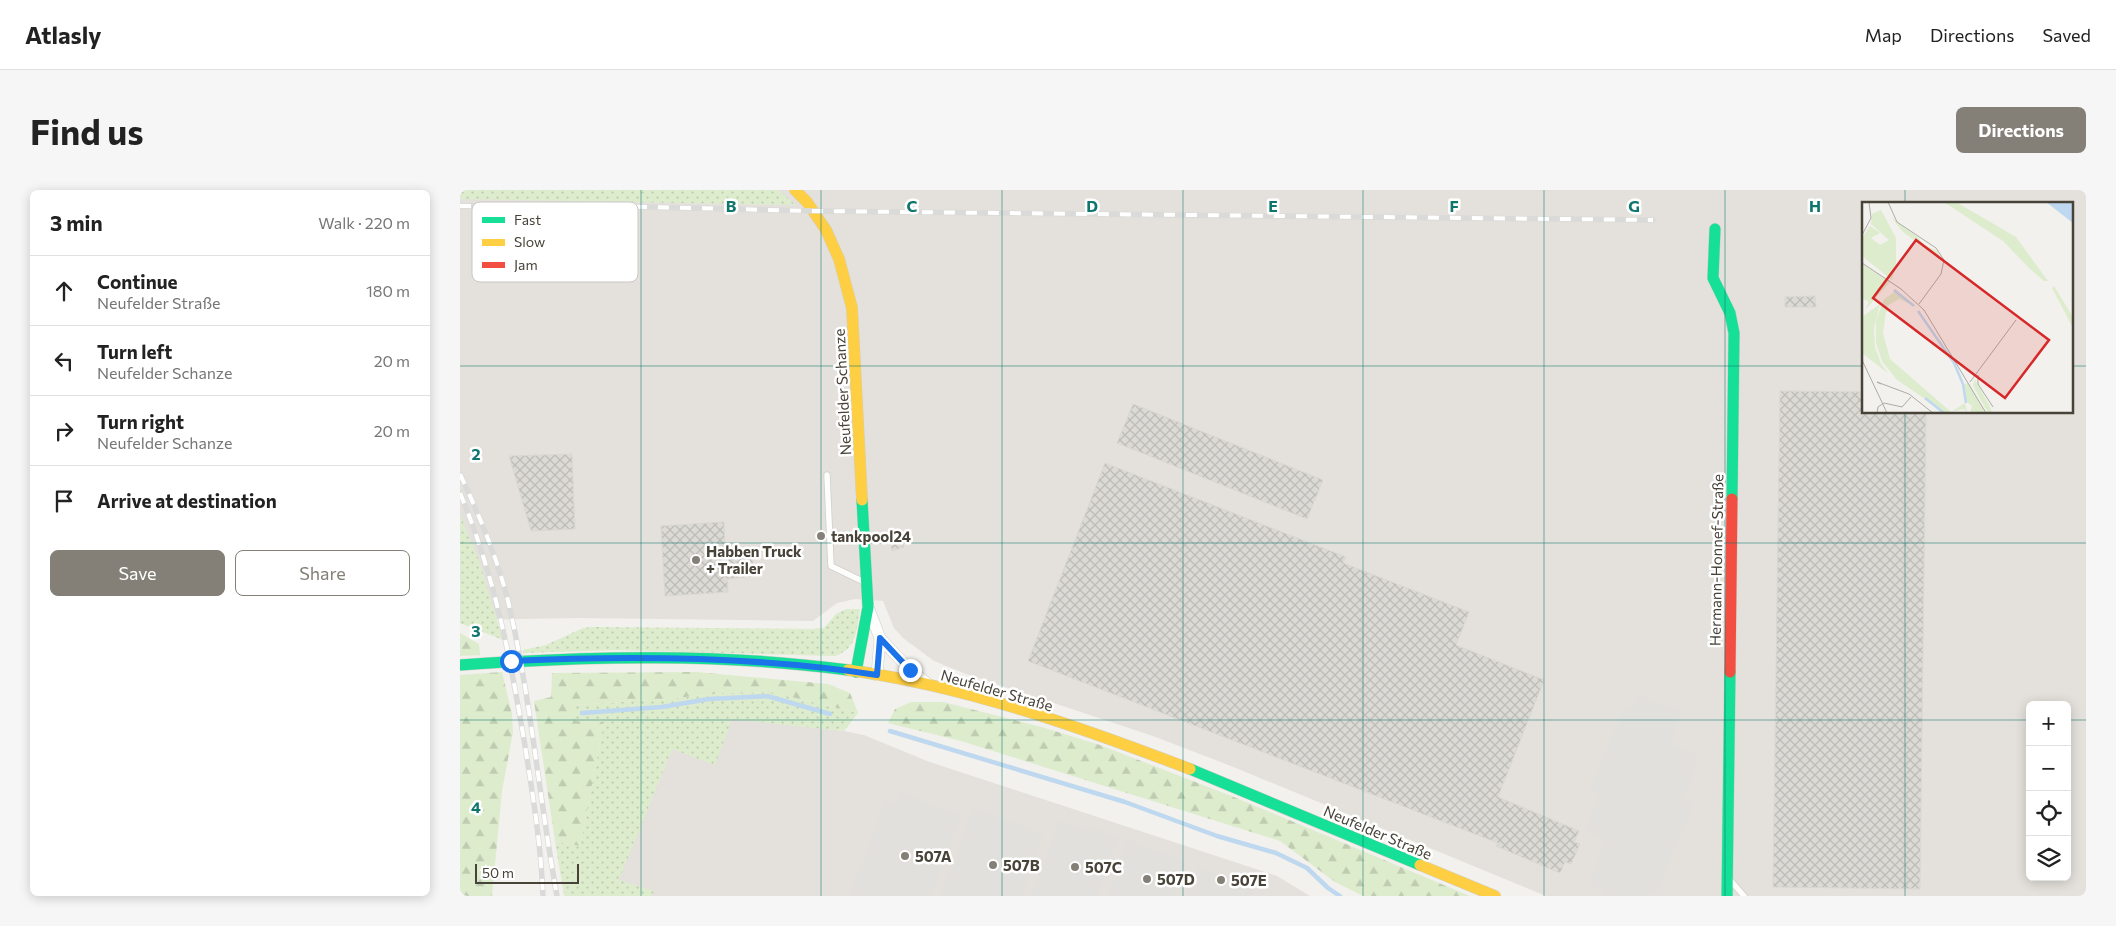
<!DOCTYPE html>
<html lang="en">
<head>
<meta charset="utf-8">
<style>
	body { margin:0; font-family:Commissioner,sans-serif; background:#f6f6f6; color:#222 }
	.controls { position:absolute; right:15px; bottom:15px; display:grid; overflow:hidden; border-radius:8px; box-shadow:0 2px 12px #0003 }
	.controls button { width:45px; height:45px; display:grid; place-items:center; padding:0; border:0; border-bottom:1px solid #e0e0e0; background:#fff; color:#222; font:25px sans-serif }
	.scale { position:absolute; left:15px; bottom:12px; width:104px; box-sizing:border-box; padding-left:5px; border:2px solid #484338; border-top:0; font-size:14px; line-height:18px; white-space:nowrap; color:#484338; -webkit-text-stroke:4px #fff; paint-order:stroke }
	.stop { position:absolute; width:15px; height:15px; margin:-11px; border:4px solid #1a73e8; border-radius:50%; background:#fff }
	.stop.end { background:#1a73e8; border-color:#fff; box-shadow:0 1px 5px #0008 }
	.list { margin:0; padding:0; list-style:none }
	h2 { display:flex; justify-content:space-between; align-items:center; height:65px; margin:0; padding:0 20px; font-size:21px }
	h2 small { font-size:16px; font-weight:400; color:#767676 }
	.list li { display:grid; grid-template-columns:32px 1fr auto; gap:15px; align-items:center; box-sizing:border-box; height:70px; padding:0 20px; border-top:1px solid #e0e0e0 }
	.list b { display:block; font-size:19px; white-space:nowrap }
	.list p { margin:0; font-size:16px; white-space:nowrap; color:#767676 }
	.list em { font-size:16px; font-style:normal; color:#767676 }
	.actions { display:flex; gap:10px; padding:15px 20px }
	.actions a { flex:1; padding:11px 0; border:1px solid #848077; border-radius:8px; text-align:center; font-size:18px; color:#848077 }
	.actions .main { background:#848077; color:#fff }
	.icon { flex:none; width:28px; height:28px; fill:none; stroke:currentColor; stroke-width:2; stroke-linecap:round; stroke-linejoin:round }
	.map { position:relative; flex:none; width:1626px; height:706px; overflow:hidden; border-radius:8px }
	header { display:flex; align-items:center; gap:30px; box-sizing:border-box; height:70px; padding:0 25px; background:#fff; border-bottom:1px solid #e0e0e0 }
	header strong { font-size:24px }
	nav { display:flex; gap:28px; margin-inline-start:auto; font-size:18px }
	.intro { display:flex; align-items:center; justify-content:space-between; box-sizing:border-box; height:120px; padding:0 30px }
	h1 { margin:0; font-size:35px }
	.button { padding:12px 22px; border-radius:8px; background:#848077; color:#fff; font-size:18px; font-weight:700 }
	main { display:flex; gap:30px; padding:0 30px }
	aside { flex:1; background:#fff; border-radius:8px; box-shadow:0 2px 12px #0003 }
	.map>svg:first-child { display:block }
	.industrial { fill:#e4e1dc; fill-rule:evenodd }
	.green { fill:url(#green-dots) }
	.forest { fill:url(#forest-firs) }
	.parking { fill:#e1e0dc }
	.lines { fill:none; stroke-linecap:round; stroke-linejoin:round }
	.stream { stroke:#bed8ef; stroke-width:4.5 }
	.building { fill:url(#building-cross-hatch); stroke:#dad8d2 }
	.lane-casing { stroke:#d0cfca; stroke-width:7 }
	.street-casing { stroke:#d0cfca; stroke-width:12 }
	.fast-casing { stroke:#d1cec4; stroke-width:12 }
	.slow-casing { stroke:#d1cec4; stroke-width:12 }
	.jam-casing { stroke:#d1cec4; stroke-width:12 }
	.lane { stroke:#fdfdfc; stroke-width:5.5 }
	.street { stroke:#fdfdfc; stroke-width:11 }
	.fast { stroke:#16e098; stroke-width:11 }
	.slow { stroke:#ffcf43; stroke-width:11 }
	.jam { stroke:#f24e42; stroke-width:11 }
	.rail-casing { stroke:#dadad9; stroke-width:5.5 }
	.rail { stroke:#fff; stroke-width:4; stroke-dasharray:11; stroke-linecap:butt }
	.route { stroke:#1a73e8; stroke-width:6 }
	.grid { fill:none; stroke:#0f766e; stroke-width:1; stroke-opacity:0.55 }
	.poi-dot { fill:#848077; stroke:#fff; stroke-width:2 }
	.labels { text-anchor:middle; dominant-baseline:central; stroke-width:5; stroke-linejoin:round; paint-order:stroke }
	.street-label { font-size:15px; fill:#484338; stroke:#fff }
	.poi-label { font-size:15px; font-weight:bold; fill:#484338; stroke:#fff; text-anchor:start }
	.inset-river { fill:none; stroke:#bed8ef; stroke-width:2.5 }
	.inset-road { fill:none; stroke:#aeaba5; stroke-width:1 }
	.view { fill:#d62828; fill-opacity:0.15; stroke:#d62828; stroke-width:2.5 }
	.inset-edge { fill:none; stroke:#484338; stroke-width:2.5 }
	.key { fill:#fff; stroke:#c8c7c3; stroke-width:1 }
	.key-label { font-size:14px; fill:#484338 }
	.grid-label { font-size:16px; text-anchor:middle; font-weight:bold; fill:#0f766e; stroke:#fff; stroke-width:5; stroke-linejoin:round; paint-order:stroke }
</style>
</head>
<body>
<header>
<strong>Atlasly</strong>
<nav><a>Map</a><a>Directions</a><a>Saved</a></nav>
</header>
<div class="intro"><h1>Find us</h1><a class="button">Directions</a></div>
<main>
<aside>
<h2>3 min<small>Walk · 220 m</small></h2>
<ul class="list">
<li><svg class="icon" aria-label="ahead" viewBox="0 0 24 24"><path d="M12 20V5M6 11l6-6 6 6"/></svg><div><b>Continue</b><p>Neufelder Straße</p></div><em>180 m</em></li>
<li><svg class="icon" aria-label="left" viewBox="0 0 24 24"><path d="M17 20v-9H6M10 6l-5 5 5 5"/></svg><div><b>Turn left</b><p>Neufelder Schanze</p></div><em>20 m</em></li>
<li><svg class="icon" aria-label="right" viewBox="0 0 24 24"><path d="M7 20v-9h11M14 6l5 5-5 5"/></svg><div><b>Turn right</b><p>Neufelder Schanze</p></div><em>20 m</em></li>
<li><svg class="icon" aria-label="arrive" viewBox="0 0 24 24"><path d="M6 21V4h12l-3 4 3 4H6"/></svg><div><b>Arrive at destination</b></div></li>
</ul>
<div class="actions"><a class="main">Save</a><a>Share</a></div>
</aside>
<div class="map">
<svg width="1626" height="706" viewBox="0 0 1626 706">
	<defs>
		<pattern id="green-dots" width="8" height="8" patternUnits="userSpaceOnUse" patternTransform="scale(1.25)"><rect width="8" height="8" fill="#ddeccd"/><path d="M2 2h.1M6 6h.1" fill="none" stroke="#bfccb1" stroke-width="1.8" stroke-linecap="round"/></pattern>
		<pattern id="forest-firs" width="22" height="20" patternUnits="userSpaceOnUse" patternTransform="scale(1.25)"><rect width="22" height="20" fill="#ddeccd"/><path d="M5 1l3.5 6h-7zM16 11l3.5 6h-7z" fill="#bfccb1"/></pattern>
		<pattern id="building-cross-hatch" width="8" height="8" patternUnits="userSpaceOnUse" patternTransform="scale(1.25)"><rect width="8" height="8" fill="#dcdad5"/><path d="M0 0l8 8M0 8l8-8" fill="none" stroke="#bebcb8"/></pattern>
	</defs>
	<rect width="100%" height="100%" fill="#f2f1ed"/>
	<path class="industrial" d="M0,0H1626V706H1086L771,576L693,546L506,484L474,471L443,448L434,438L423,411L395,409L377,413L353,431L119,428L0,430ZM1404,14H1612V222H1404ZM1570,515H1607V687H1570Z
		M272,528L384,541L404,545L467,571L817,686L850,706H192L158,690L212,559Z"/>
	<path class="green" d="M0,0H318L336,15L0,9Z
		M0,325L18,368L43,450L0,433Z
		M386,419H400C396,440 398,458 375,466L155,460L63,463V460L86,455L123,438L133,437L351,439L364,438L376,424Z
		M311,502L398,523L384,541L272,529L255,575L212,559L159,690L194,701L192,706H104L95,651L120,656L144,532L115,531V515L206,509L263,503Z"/>
	<path class="forest" d="M0,443L19,454L20,465L0,466Z
		M42,482L52,524L53,542L42,601L32,706H0V485Z
		M237,482L368,494L390,503L398,523L311,502L263,503L206,509L115,515V531L144,532L120,656L95,651L74,511L91,507L92,483Z
		M451,512H483L585,538L640,555L774,607L1010,706H903L875,692L820,651L501,551L428,533L435,519Z"/>
	<path class="parking" d="M1180,506L1221,522L1209,553L1235,564V578L1223,611L1233,614L1196,705L1186,702L1184,706H1144L1146,701L1129,695L1146,650L1126,641L1140,605L1130,601L1165,515L1174,519Z
		M440,602L500,626L471,706H390L426,610L436,614Z
		M514,618L584,644L561,706H481Z
		M599,630L628,642L630,636L658,648L637,706H571Z
		M668,650L727,672L714,706H648Z
		M737,676L765,688L768,683L797,693L792,706H726Z"/>
	<g class="lines">
		<path class="stream" d="M122,523L202,517L249,509L307,506L370,524
			M430,541L665,612L757,646L816,663L847,678L868,698L880,706"/>
	</g>
	<path class="building" d="M1355,106L1356,117H1325V107Z
		M1320,201L1404,202V222H1466L1460,699L1313,697Z
		M673,214L863,290L847,329L657,253Z
		M112,264L115,339L71,341L49,266Z
		M645,273L886,367L883,373L1009,422L996,455L1084,490L1038,607L1119,641L1114,652L1120,654L1111,674L1105,672L1100,683L1036,656L1038,653L568,471Z
		M264,332L265,359L292,357L294,386L267,389L268,402L205,406L201,336Z
		M438,339L444,357L432,361L427,342Z"/>
	<g class="lines">
		<g class="lane-casing">
			<path id="lane" d="M367,285L371,376L404,392
				M1271,691L1284,706"/>
		</g>
		<g class="street-casing">
			<path id="street" d="M408,417L420,448L417,485
				M420,448L450,480L467,493"/>
		</g>
		<g class="fast-casing">
			<path id="fast" d="M1255,39L1253,88L1270,123L1274,143L1272,309
				M0,475C129,466 260,463 388,480
				M396,482L408,417L402,310
				M730,579L960,675
				M1267,706L1270,482"/>
		</g>
		<g class="slow-casing">
			<path id="slow" d="M335,0L347,12L366,40L379,69L392,118L402,310
				M388,480C506,496 620,537 730,579
				M960,675L1035,706"/>
		</g>
		<g class="jam-casing">
			<path id="jam" d="M1270,482L1272,309"/>
		</g>
		<use href="#lane" class="lane"/>
		<use href="#street" class="street"/>
		<use href="#fast" class="fast"/>
		<use href="#slow" class="slow"/>
		<use href="#jam" class="jam"/>
		<g class="rail-casing">
			<path id="rail" d="M0,16L103,15L354,21L1193,30
				M0,284C19,325 37,367 48,411C71,508 79,608 97,706
				M0,303C35,387 50,466 65,556C73,606 81,655 83,706"/>
		</g>
		<use href="#rail" class="rail"/>
	</g>
	<g class="lines">
		<path class="route" d="M51,471C173,465 296,466 417,485L420,448L450,480"/>
	</g>
	<path class="grid" d="M181,0V706M361,0V706M542,0V706M723,0V706M903,0V706M1084,0V706M1265,0V706M1445,0V14M0,176H1404M1612,176H1626M1445,222V706M0,353H1626M0,530H1570M1607,530H1626"/>
	<g class="poi-dot">
		<circle cx="361" cy="346" r="5"/>
		<circle cx="236" cy="370" r="5"/>
		<circle cx="445" cy="666" r="5"/>
		<circle cx="533" cy="675" r="5"/>
		<circle cx="615" cy="677" r="5"/>
		<circle cx="687" cy="689" r="5"/>
		<circle cx="761" cy="690" r="5"/>
	</g>
	<g class="labels">
		<g class="street-label">
			<text transform="translate(382 202) rotate(-93)">Neufelder Schanze</text>
			<text transform="translate(1256 370) rotate(-89)">Hermann-Honnef-Straße</text>
			<text transform="translate(537 500) rotate(16)">Neufelder Straße</text>
			<text transform="translate(918 642) rotate(23)">Neufelder Straße</text>
		</g>
		<g class="poi-label">
			<text x="371" y="346">tankpool24</text>
			<text x="246" y="361">Habben Truck<tspan x="246" dy="17">+ Trailer</tspan></text>
			<text x="455" y="666">507A</text>
			<text x="543" y="675">507B</text>
			<text x="625" y="677">507C</text>
			<text x="697" y="689">507D</text>
			<text x="771" y="690">507E</text>
		</g>
	</g>
	<g transform="translate(1402 12)">
		<rect width="211" height="211" fill="#f2f1ed"/>
		<path d="M82,0H94L154,35L186,79H182L167,66L141,39ZM19,8L34,36V65L30,78L0,54V36L8,24L18,31L9,36L18,43L27,38L9,22L10,12ZM29,15L57,36L60,42L75,49L81,60L40,29ZM192,84L211,115V126L190,86ZM32,87L55,105L37,97L25,104L27,107L24,110L21,131L28,157L89,210L103,201L105,211L102,207L83,211L34,177L20,159L14,141V118L22,97L33,90ZM113,177L128,205L130,211H126L116,193L111,183ZM107,181L123,211H108L110,204L103,198L102,182Z" fill="#ddeccd"/>
		<path d="M0,62L28,80L3,108L7,100L0,96ZM18,102L12,126L0,120V115ZM13,145L19,162L27,172L0,151V148L8,152Z" fill="#ddeccd"/>
		<path d="M0,120L12,126L13,145L8,153L0,148Z" fill="#ddeccd"/>
		<path d="M184,0H211V21Z" fill="#bed8ef"/>
		<path class="inset-river" d="M32,88L52,104M56,109L92,161L101,182L104,201M63,196L82,211"/>
		<path class="inset-road" d="M26,0L35,20L74,46L82,58L79,72L57,102M0,33L9,16L7,0M0,61L39,87L62,108L124,211M0,158L25,211M116,173V182L131,205M108,180L154,118M19,182L15,180L47,192L71,211M15,211L16,205L22,201L40,205L49,195"/>
		<path class="view" d="M54,38L187,138L143,196L11,96Z"/>
		<rect width="211" height="211" class="inset-edge"/>
	</g>
	<rect x="12" y="12" width="166" height="80" rx="8" class="key"/>
	<rect x="22" y="27" width="23" height="6" fill="#16e098"/>
	<rect x="22" y="49" width="23" height="7" fill="#ffcf43"/>
	<rect x="22" y="72" width="23" height="6" fill="#f24e42"/>
	<g class="key-label">
		<text x="54" y="35">Fast</text>
		<text x="54" y="57">Slow</text>
		<text x="54" y="80">Jam</text>
	</g>
	<g class="grid-label">
		<text x="271" y="22">B</text>
		<text x="452" y="22">C</text>
		<text x="632" y="22">D</text>
		<text x="813" y="22">E</text>
		<text x="994" y="22">F</text>
		<text x="1174" y="22">G</text>
		<text x="1355" y="22">H</text>
		<text x="16" y="270">2</text>
		<text x="16" y="447">3</text>
		<text x="16" y="623">4</text>
	</g>
</svg>
<div class="controls">
<button>+</button>
<button>−</button>
<button><svg class="icon" aria-label="locate" viewBox="0 0 24 24"><circle cx="12" cy="12" r="6"/><path d="M12 2v4M12 18v4M2 12h4M18 12h4"/></svg></button>
<button><svg class="icon" aria-label="layers" viewBox="0 0 24 24"><path d="M12 4l9 5-9 5-9-5zM3 14l9 5 9-5"/></svg></button>
</div>
<div class="scale">50 m</div>
<div class="stop" style="left:51px;top:471px"></div>
<div class="stop end" style="left:450px;top:480px"></div>
</div>
</main>
</body>
</html>
